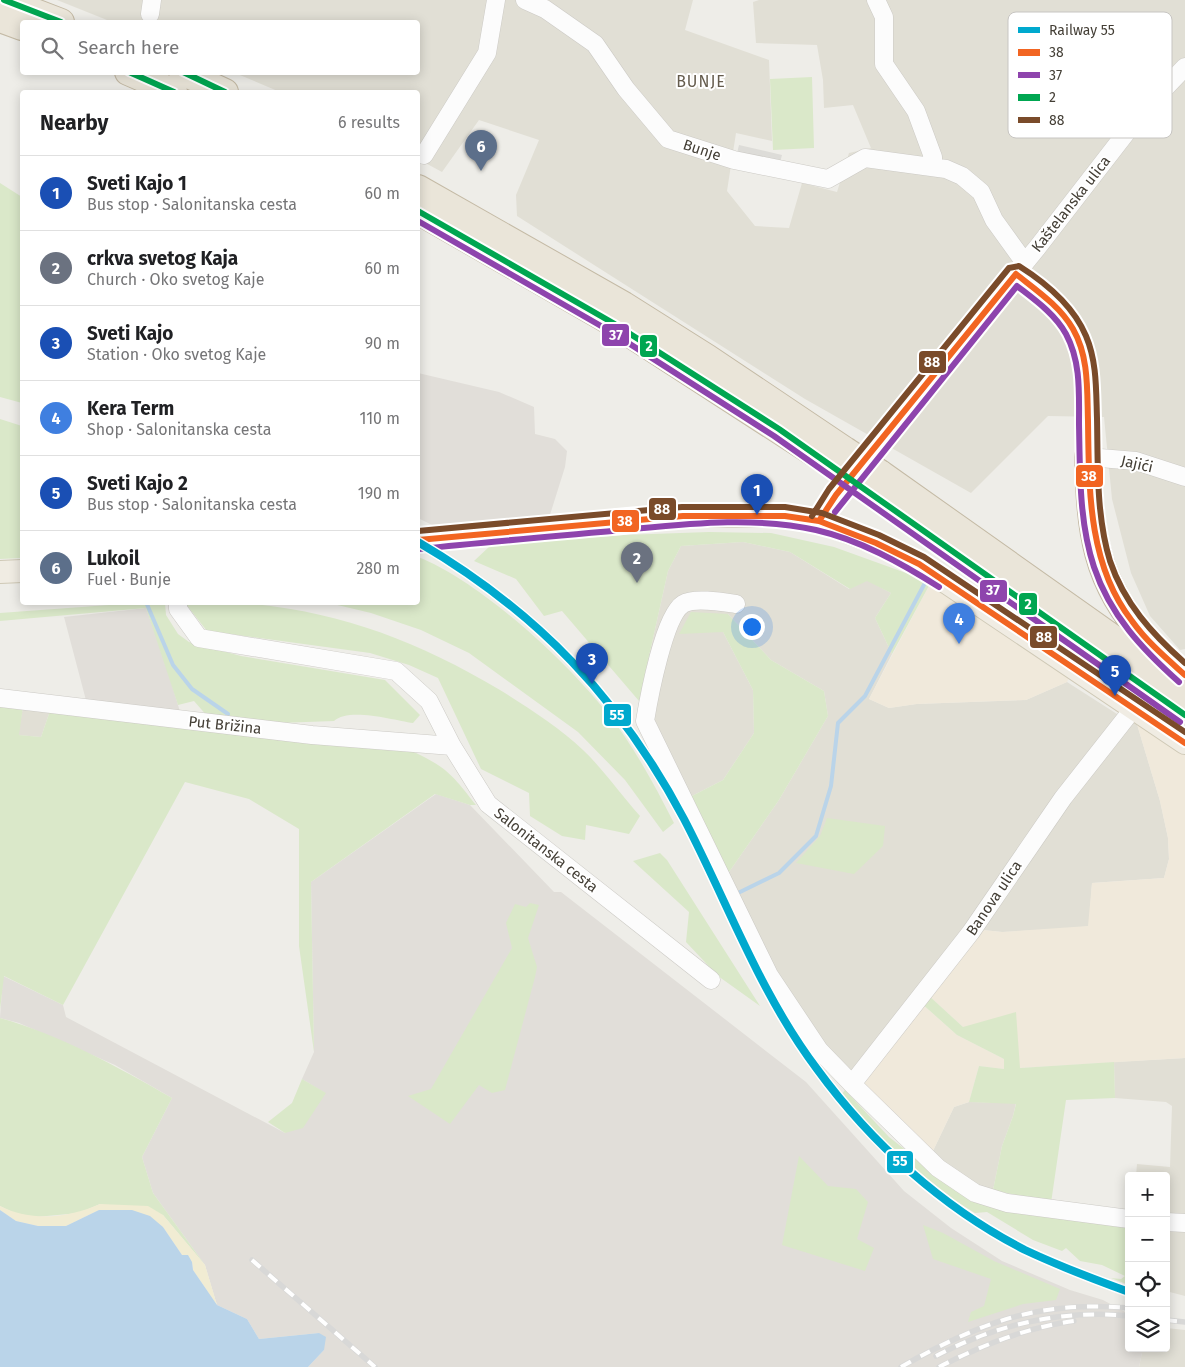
<!DOCTYPE html>
<html lang="en">
<head>
<meta charset="utf-8">
<style>
	body { margin:0; font-family:"Fira Sans",sans-serif; background:#f2f2f2; color:#202124 }
	.controls { position:absolute; right:15px; bottom:15px; display:grid; overflow:hidden; border-radius:5px; box-shadow:0 2px 12px #0003 }
	.controls button { width:45px; height:45px; display:grid; place-items:center; padding:0; border:0; border-bottom:1px solid #e0e0e0; background:#fff; color:#202124; font:25px sans-serif }
	.you { position:absolute; left:751px; top:626px; width:18px; height:18px; margin:-12px; border:4px solid #fff; border-radius:50%; background:#1a73e8; box-shadow:0 0 0 8px #1a73e833 }
	.badge { display:grid; place-items:center; width:32px; height:32px; border-radius:50%; background:#7f7b74; color:#fff; font-size:16px; font-weight:700 }
	.pin { position:absolute; translate:-50% -41px; filter:drop-shadow(0 1px 2px #0008) }
	.pin::after { content:''; position:absolute; top:26px; width:18px; height:15px; background:inherit; clip-path:polygon(0 0,100% 0,50% 100%) }
	.list { margin:0; padding:0; list-style:none }
	h2 { display:flex; justify-content:space-between; align-items:center; height:65px; margin:0; padding:0 20px; font-size:21px }
	h2 small { font-size:16px; font-weight:400; color:#757577 }
	.list li { display:grid; grid-template-columns:32px 1fr auto; gap:15px; align-items:center; box-sizing:border-box; height:75px; padding:0 20px; border-top:1px solid #e0e0e0 }
	.list b { display:block; font-size:19px; white-space:nowrap }
	.list p { margin:0; font-size:16px; white-space:nowrap; color:#757577 }
	.list em { font-size:16px; font-style:normal; color:#757577 }
	.icon { flex:none; width:28px; height:28px; fill:none; stroke:currentColor; stroke-width:2; stroke-linecap:round; stroke-linejoin:round }
	.map { position:relative; flex:none; width:1185px; height:1367px; overflow:hidden }
	.search { position:absolute; background:#fff; box-shadow:0 2px 12px #0003; left:20px; top:20px; width:400px; height:55px; display:flex; align-items:center; gap:12px; box-sizing:border-box; padding:0 18px; border-radius:5px; color:#757577; font-size:19px }
	.panel { position:absolute; background:#fff; box-shadow:0 2px 12px #0003; left:20px; top:90px; width:400px; height:515px; border-radius:5px }
	.map>svg:first-child { display:block }
	.residential { fill:#e1dfd5 }
	.commercial { fill:#f0e9db }
	.industrial { fill:#e1ded9 }
	.green { fill:#dae8c9 }
	.sand { fill:#f1ecd3 }
	.parking { fill:#dddcd8 }
	.water { fill:#bad4e9 }
	.lines { fill:none; stroke-linecap:round; stroke-linejoin:round }
	.stream { stroke:#bad4e9; stroke-width:4 }
	.minor-casing { stroke:#cccac5; stroke-width:19 }
	.major-casing { stroke:#cfc9b6; stroke-width:24 }
	.highway-casing { stroke:#c4baa5; stroke-width:28 }
	.minor { stroke:#fcfcfc; stroke-width:18 }
	.major { stroke:#f0ece3; stroke-width:22 }
	.highway { stroke:#eae5d9; stroke-width:26 }
	.rail-casing { stroke:#d8d8d7; stroke-width:5.5 }
	.rail { stroke:#fff; stroke-width:4; stroke-dasharray:11; stroke-linecap:butt }
	.highway-bridge-casing { stroke:#c4baa5; stroke-width:28; stroke-linecap:butt }
	.highway-bridge { stroke:#eae5d9; stroke-width:26 }
	.bus-1-casing { stroke:#fff; stroke-width:10 }
	.bus-2-casing { stroke:#fff; stroke-width:10 }
	.bus-3-casing { stroke:#fff; stroke-width:10 }
	.bus-4-casing { stroke:#fff; stroke-width:10 }
	.bus-1 { stroke:#f26522; stroke-width:6 }
	.bus-2 { stroke:#8e44ad; stroke-width:6 }
	.bus-3 { stroke:#00a651; stroke-width:6 }
	.bus-4 { stroke:#7a4b2a; stroke-width:6 }
	.rail-1-casing { stroke:#fff; stroke-width:11 }
	.rail-1 { stroke:#00a9ce; stroke-width:8 }
	.labels { text-anchor:middle; dominant-baseline:central; stroke-width:4; stroke-linejoin:round; paint-order:stroke }
	.street-label { font-size:15px; fill:#433e35; stroke:#fff }
	.neighbourhood-label { font-size:16px; letter-spacing:1px; fill:#655c4d; stroke:#fff }
	.key { fill:#fff; stroke:#c7c5c2; stroke-width:1 }
	.key-label { font-size:14px; fill:#433e35 }
	.line-badge { stroke:#fff; stroke-width:2 }
	.badge-label { font-size:14px; text-anchor:middle; font-weight:bold; fill:#fff }
</style>
</head>
<body>
<div class="map">
<svg width="1185" height="1367" viewBox="0 0 1185 1367">
	<rect width="100%" height="100%" fill="#eeede8"/>
	<path class="residential" d="M57,0H693L685,30L769,60L772,141L736,133L727,191L755,226L789,228L802,183L837,192L849,153L871,148L853,105L824,108L823,80L817,45L756,43L753,2L759,0H1185V649L1180,650L1150,616L1131,573L1112,499L1104,417L1048,416L971,493L805,399L517,216L516,195L539,140L479,120L442,172L418,159V92H280L235,73L418,72V22H112Z
		M743,542L790,552L849,589L867,580L891,593L875,618L892,654L869,699L889,708L916,704L1026,700L1067,682L1117,714L1136,721L1160,801L1168,838L1169,859L1164,878L1092,883L1089,926L1077,928L1002,932L983,930L858,1084L799,1015L727,875L779,800L828,716L824,691L771,660L728,614L723,632L753,690L754,733L723,780L688,798L639,701L668,571L681,546Z
		M23,707L50,711L41,737L18,735Z
		M1185,1058V1296L1166,1291V1176H1136L1137,1164L1170,1167L1172,1106L1166,1102L1115,1098L1114,1062Z
		M969,1102L1016,1103L1013,1116L1002,1146L993,1190L963,1180L932,1153L954,1107Z
		M1166,1328L1185,1330V1367H1139L1143,1348H1166Z"/>
	<path class="commercial" d="M931,582L1071,674L1067,682L1026,700L917,704L889,708L869,699Z
		M1136,721L1185,754V1058L1019,1068L963,1027L927,994L983,930L1002,932L1088,926L1092,883L1164,878L1169,859L1168,838L1160,801Z
		M920,1002L957,1035L1004,1059V1069L979,1066L969,1102L954,1107L932,1153L858,1084Z"/>
	<path class="industrial" d="M418,373L499,392L534,407L535,434L555,439L567,451L565,467L549,518L440,529L418,518Z
		M146,608L166,665L181,715L87,704L64,617Z
		M436,794L470,805L554,892H561L806,1082L904,1191L951,1228L1002,1261L1070,1290L1103,1300L1129,1314V1348H1143L1139,1367H308L324,1350L319,1333L259,1339L247,1319L217,1305L205,1265L153,1193L142,1157L172,1098L115,1065L19,1023L0,1018L3,976L63,1005L66,1017L285,1133L325,1093L302,1079L314,1052L311,882Z"/>
	<path class="green" d="M812,77L814,148L773,150L770,79Z
		M0,183L22,197V403L0,397Z
		M0,419L22,426V558L0,559Z
		M709,532L771,533L834,547L931,582L892,654L875,618L891,593L867,581L850,589L790,552L743,542L681,546L668,571L639,701L562,611L544,616L516,579L474,561L491,545L623,535Z
		M418,557C485,583 585,677 625,737C644,765 659,794 674,823L663,832L625,780L578,732L469,653L421,630L371,613L329,603L418,602Z
		M232,602C333,609 413,638 500,690C527,707 560,728 583,750C604,770 621,795 640,816L629,834L586,825L585,840L562,836L530,816L529,793L481,769L438,678L409,665L370,653L207,631L185,603Z
		M136,603H165L166,615L178,634L189,642L241,656L385,680L420,715L413,723C394,720 348,707 334,721L278,723L208,717L194,701L178,705L146,608L0,621V613Z
		M691,612L728,614L771,660L824,691L828,716L779,800L727,875L688,798L723,780L754,733L753,690L723,632L679,634Z
		M0,706L23,707L19,735L41,737L50,711L414,752C448,768 453,776 476,805H470L435,794L311,882L314,1052L299,946V829L249,799L185,782L63,1005L4,976L0,1010Z
		M827,818L885,826L883,846L854,874L796,863L820,836Z
		M660,853L667,860L760,1006L718,976L686,942L689,912L633,861Z
		M530,903L539,905L528,938L537,967L535,977L505,1090L492,1093L479,1085L450,1124L408,1096L431,1089L512,948L506,923L515,904L526,907Z
		M927,994L963,1027L1016,1012L1020,1068L1114,1062L1115,1098L1066,1100L1051,1203L993,1190L1002,1146L1013,1116L1016,1104L969,1102L979,1066L1004,1069V1059L957,1035L920,1002Z
		M0,1018C60,1035 118,1067 172,1098L142,1157L153,1193L205,1265L163,1215L100,1204L79,1213L36,1217L14,1213L0,1206Z
		M302,1079L326,1093L303,1128L285,1133L268,1122L292,1103Z
		M845,1090L889,1137L921,1162L1043,1216L1129,1228V1285L1111,1278L1121,1279L1125,1276L1102,1265L1080,1261L1066,1248L1062,1251L1033,1240L987,1212L975,1213L957,1202L912,1167L874,1131L846,1099L842,1094Z
		M799,1156L828,1186L856,1189L868,1202L857,1239L874,1248L865,1271L782,1245Z
		M923,1225L943,1233L994,1261L1060,1289L1056,1300L1023,1304L968,1322L971,1312L984,1306L991,1279L933,1259Z"/>
	<path class="sand" d="M100,1204L148,1206L163,1215L205,1265L217,1305L193,1270L192,1262L182,1255L163,1227L99,1210L66,1226H38L16,1221L0,1210V1206C32,1222 68,1218 100,1204Z"/>
	<path class="parking" d="M739,145L782,155L779,166L736,157Z"/>
	<path class="water" d="M0,1210L16,1221L38,1226H66L99,1210H132L150,1216L163,1227L182,1255H188L192,1262L193,1270L217,1305L247,1319L259,1339L319,1333L326,1337L324,1350L308,1367H0Z"/>
	<g class="lines">
		<path class="stream" d="M146,602L173,665L192,689L228,714
			M738,893L779,873L816,836L831,786L838,723L865,696L926,581"/>
		<g class="minor-casing">
			<path id="minor" d="M525,0L545,9L595,44L626,89L668,139L734,160L828,179L865,158L946,169L962,176L981,192L994,220L1025,263
				M876,0L884,17V64L916,111L933,157V166
				M150,14L152,0
				M424,155L487,53L496,0
				M1016,274C1032,287 1052,299 1065,316C1095,354 1087,411 1088,457L1136,461L1185,477
				M819,521L836,495L1037,248L1143,111L1185,67
				M178,602V609L199,638L396,671L429,701L452,746L488,804L711,980
				M736,604C723,602 694,597 683,604C664,616 649,697 645,721L769,975L819,1050L852,1084L938,1168L975,1193L1007,1203L1129,1219
				M0,698L312,735L452,746
				M852,1084L971,932L1063,798L1133,709
				M1166,1222L1185,1223"/>
		</g>
		<g class="major-casing">
			<path id="major" d="M418,540L683,516H785L819,521L876,543L919,564L1185,743
				M0,572L22,571"/>
		</g>
		<g class="highway-casing">
			<path id="highway" d="M4,0L61,22
				M0,19L22,27
				M128,72L174,92
				M182,72L225,92
				M418,188L624,305L708,358L845,450
				M418,211L613,323L834,466
				M1088,457C1090,530 1094,582 1147,639C1154,647 1162,657 1171,664
				M880,473L1185,689
				M866,488L1185,715"/>
		</g>
		<use href="#minor" class="minor"/>
		<use href="#major" class="major"/>
		<use href="#highway" class="highway"/>
		<g class="rail-casing">
			<path id="rail" d="M252,1260L375,1367
				M1166,1320L1185,1322
				M936,1356C995,1325 1062,1309 1129,1316
				M901,1367C979,1323 1038,1300 1129,1308
				M939,1367C980,1346 1028,1327 1074,1321"/>
		</g>
		<use href="#rail" class="rail"/>
		<g class="highway-bridge-casing">
			<path id="highway-bridge" d="M845,450L880,473
				M834,466L866,488"/>
		</g>
		<use href="#highway-bridge" class="highway-bridge"/>
		<g class="bus-1-casing">
			<path id="bus-1" d="M1016,274C1036,290 1060,306 1073,329C1089,357 1087,390 1088,421C1089,489 1088,565 1132,621C1147,642 1166,658 1185,675
				M819,521L836,495L1016,274
				M418,540L683,516H785L819,521L876,543L919,564L1185,743"/>
		</g>
		<g class="bus-2-casing">
			<path id="bus-2" d="M418,221L608,330L774,436L1180,722
				M835,512L1017,286C1035,300 1055,314 1066,334C1081,362 1079,393 1079,424C1080,471 1079,522 1094,567C1110,615 1142,649 1179,682
				M419,549C487,542 555,536 623,530C687,524 753,516 816,530C860,540 901,563 939,587"/>
		</g>
		<g class="bus-3-casing">
			<path id="bus-3" d="M4,0L61,22
				M129,72L174,92
				M183,72L225,92
				M418,211L613,323L779,429L1185,715"/>
		</g>
		<g class="bus-4-casing">
			<path id="bus-4" d="M812,516L829,489L1009,268L1019,266C1046,283 1074,307 1086,336C1097,362 1096,390 1097,418C1098,465 1096,515 1110,561C1124,603 1152,634 1185,663
				M418,531L682,507H785L822,513L879,535L924,557L1185,732"/>
		</g>
		<use href="#bus-1" class="bus-1"/>
		<use href="#bus-2" class="bus-2"/>
		<use href="#bus-3" class="bus-3"/>
		<use href="#bus-4" class="bus-4"/>
		<g class="rail-1-casing">
			<path id="rail-1" d="M418,542C536,611 620,698 684,819C728,903 759,992 817,1069C871,1143 943,1208 1025,1250C1059,1266 1093,1279 1129,1292"/>
		</g>
		<use href="#rail-1" class="rail-1"/>
	</g>
	<g class="labels">
		<g class="street-label">
			<text transform="translate(702 150) rotate(18)">Bunje</text>
			<text transform="translate(1071 204) rotate(-52)">Kaštelanska ulica</text>
			<text transform="translate(1137 464) rotate(13)">Jajići</text>
			<text transform="translate(225 725) rotate(6)">Put Brižina</text>
			<text transform="translate(546 850) rotate(38)">Salonitanska cesta</text>
			<text transform="translate(994 898) rotate(-56)">Banova ulica</text>
		</g>
		<g class="neighbourhood-label">
			<text x="701" y="81">BUNJE</text>
		</g>
	</g>
	<rect x="1008" y="12" width="164" height="126" rx="8" class="key"/>
	<rect x="1018" y="27" width="22" height="6" fill="#00a9ce"/>
	<rect x="1018" y="49" width="22" height="7" fill="#f26522"/>
	<rect x="1018" y="72" width="22" height="6" fill="#8e44ad"/>
	<rect x="1018" y="94" width="22" height="7" fill="#00a651"/>
	<rect x="1018" y="117" width="22" height="6" fill="#7a4b2a"/>
	<g class="key-label">
		<text x="1049" y="35">Railway 55</text>
		<text x="1049" y="57">38</text>
		<text x="1049" y="80">37</text>
		<text x="1049" y="102">2</text>
		<text x="1049" y="125">88</text>
	</g>
	<g class="line-badge">
		<rect x="601" y="323" width="29" height="24" rx="5" fill="#8e44ad"/>
		<rect x="639" y="334" width="19" height="24" rx="5" fill="#00a651"/>
		<rect x="918" y="350" width="29" height="24" rx="5" fill="#7a4b2a"/>
		<rect x="1075" y="464" width="29" height="24" rx="5" fill="#f26522"/>
		<rect x="648" y="497" width="29" height="24" rx="5" fill="#7a4b2a"/>
		<rect x="611" y="509" width="29" height="24" rx="5" fill="#f26522"/>
		<rect x="979" y="579" width="29" height="24" rx="5" fill="#8e44ad"/>
		<rect x="1018" y="592" width="20" height="24" rx="5" fill="#00a651"/>
		<rect x="1029" y="625" width="29" height="24" rx="5" fill="#7a4b2a"/>
		<rect x="603" y="703" width="29" height="24" rx="5" fill="#00a9ce"/>
		<rect x="886" y="1150" width="28" height="24" rx="5" fill="#00a9ce"/>
	</g>
	<g class="badge-label">
		<text x="616" y="340">37</text>
		<text x="649" y="351">2</text>
		<text x="932" y="367">88</text>
		<text x="1089" y="481">38</text>
		<text x="662" y="514">88</text>
		<text x="625" y="526">38</text>
		<text x="993" y="595">37</text>
		<text x="1028" y="609">2</text>
		<text x="1044" y="642">88</text>
		<text x="617" y="720">55</text>
		<text x="900" y="1166">55</text>
	</g>
</svg>
<div class="controls">
<button>+</button>
<button>−</button>
<button><svg class="icon" aria-label="locate" viewBox="0 0 24 24"><circle cx="12" cy="12" r="6"/><path d="M12 2v4M12 18v4M2 12h4M18 12h4"/></svg></button>
<button><svg class="icon" aria-label="layers" viewBox="0 0 24 24"><path d="M12 4l9 5-9 5-9-5zM3 14l9 5 9-5"/></svg></button>
</div>
<div class="you"></div>
<div class="pin badge" style="left:757px;top:515px;background:#1a4fb4">1</div>
<div class="pin badge" style="left:637px;top:583px;background:#6b7280">2</div>
<div class="pin badge" style="left:592px;top:684px;background:#1a4fb4">3</div>
<div class="pin badge" style="left:959px;top:644px;background:#3f7fe0">4</div>
<div class="pin badge" style="left:1115px;top:696px;background:#1a4fb4">5</div>
<div class="pin badge" style="left:481px;top:171px;background:#5c6f8a">6</div>
<div class="search"><svg class="icon" aria-label="search" viewBox="0 0 24 24"><circle cx="10" cy="10" r="6"/><path d="M15 15l6 6"/></svg>Search here</div>
<section class="panel">
<h2>Nearby<small>6 results</small></h2>
<ul class="list">
<li><span class="badge" style="background:#1a4fb4">1</span><div><b>Sveti Kajo 1</b><p>Bus stop · Salonitanska cesta</p></div><em>60 m</em></li>
<li><span class="badge" style="background:#6b7280">2</span><div><b>crkva svetog Kaja</b><p>Church · Oko svetog Kaje</p></div><em>60 m</em></li>
<li><span class="badge" style="background:#1a4fb4">3</span><div><b>Sveti Kajo</b><p>Station · Oko svetog Kaje</p></div><em>90 m</em></li>
<li><span class="badge" style="background:#3f7fe0">4</span><div><b>Kera Term</b><p>Shop · Salonitanska cesta</p></div><em>110 m</em></li>
<li><span class="badge" style="background:#1a4fb4">5</span><div><b>Sveti Kajo 2</b><p>Bus stop · Salonitanska cesta</p></div><em>190 m</em></li>
<li><span class="badge" style="background:#5c6f8a">6</span><div><b>Lukoil</b><p>Fuel · Bunje</p></div><em>280 m</em></li>
</ul>
</section>
</div>
</body>
</html>
